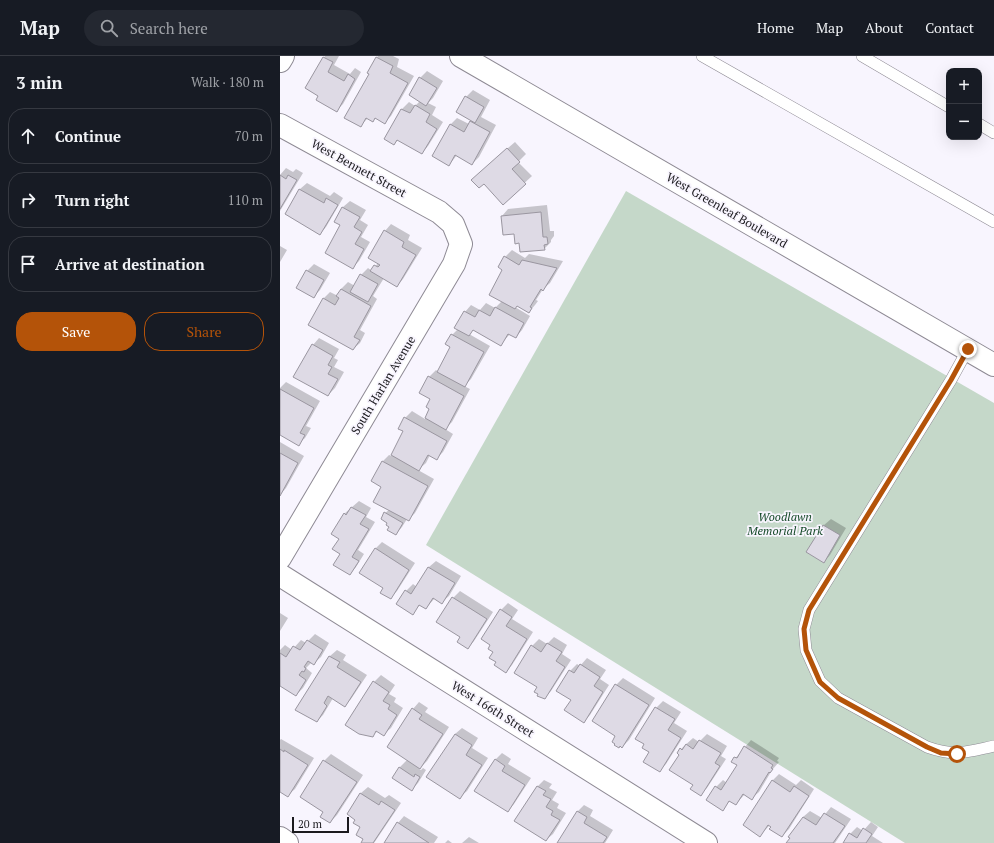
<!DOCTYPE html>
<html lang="en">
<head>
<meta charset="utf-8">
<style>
	body { margin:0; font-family:"PT Serif",serif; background:#242831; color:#f1f3f6 }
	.controls { position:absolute; right:12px; top:12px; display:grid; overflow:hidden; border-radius:8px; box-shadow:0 4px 16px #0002 }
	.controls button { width:36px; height:36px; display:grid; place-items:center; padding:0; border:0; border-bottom:1px solid #363941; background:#171b24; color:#f1f3f6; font:20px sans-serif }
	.scale { position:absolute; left:12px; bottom:10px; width:57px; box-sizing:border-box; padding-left:4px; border:2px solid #1b1a1e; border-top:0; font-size:11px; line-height:14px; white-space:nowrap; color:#1b1a1e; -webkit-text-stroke:3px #f8f5fe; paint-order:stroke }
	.stop { position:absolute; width:12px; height:12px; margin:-9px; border:3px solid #b45309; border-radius:50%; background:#fff }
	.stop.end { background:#b45309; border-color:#fff; box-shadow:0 1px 4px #0008 }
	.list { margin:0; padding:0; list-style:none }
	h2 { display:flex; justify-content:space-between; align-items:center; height:52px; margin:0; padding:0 16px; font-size:17px }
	h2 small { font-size:13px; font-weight:400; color:#9ea1a6 }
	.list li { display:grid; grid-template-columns:26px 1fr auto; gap:12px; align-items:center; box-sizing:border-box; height:56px; margin:0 8px 8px; padding:0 8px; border:1px solid #363941; border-radius:16px }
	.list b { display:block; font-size:15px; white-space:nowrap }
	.list em { font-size:13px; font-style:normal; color:#9ea1a6 }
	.actions { display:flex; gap:8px; padding:12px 16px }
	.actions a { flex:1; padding:9px 0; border:1px solid #b45309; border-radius:16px; text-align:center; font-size:14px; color:#b45309 }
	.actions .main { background:#b45309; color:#fff }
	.icon { flex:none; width:22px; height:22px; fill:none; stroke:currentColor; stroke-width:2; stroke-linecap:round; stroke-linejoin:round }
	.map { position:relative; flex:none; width:714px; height:787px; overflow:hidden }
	header { display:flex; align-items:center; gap:24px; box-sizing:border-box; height:56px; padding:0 20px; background:#171b24; border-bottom:1px solid #363941 }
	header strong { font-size:19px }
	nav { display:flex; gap:22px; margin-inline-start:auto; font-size:14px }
	.search { width:280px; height:36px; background:#242831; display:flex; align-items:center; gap:10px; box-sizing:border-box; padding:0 14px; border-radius:22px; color:#9ea1a6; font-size:15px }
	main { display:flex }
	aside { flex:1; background:#171b24 }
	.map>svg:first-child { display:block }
	.green { fill:#c5d8c9 }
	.shadow { fill:#0003 }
	.building { fill:#dedae5; stroke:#9a96a0 }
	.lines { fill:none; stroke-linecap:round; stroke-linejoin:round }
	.service-casing { stroke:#8e8a94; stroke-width:12 }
	.minor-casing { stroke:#8e8a94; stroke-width:24 }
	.tertiary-casing { stroke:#8e8a94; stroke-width:24 }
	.service { stroke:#fff; stroke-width:11 }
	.minor { stroke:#fff; stroke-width:22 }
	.tertiary { stroke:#fff; stroke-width:22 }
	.route { stroke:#b45309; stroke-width:5 }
	.labels { text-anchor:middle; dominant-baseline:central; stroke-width:3.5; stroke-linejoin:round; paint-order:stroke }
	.street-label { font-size:12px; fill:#1b1a1e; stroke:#f8f5fe }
	.park-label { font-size:12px; font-style:italic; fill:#174b2a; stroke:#f8f5fe }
</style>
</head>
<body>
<header>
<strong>Map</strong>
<div class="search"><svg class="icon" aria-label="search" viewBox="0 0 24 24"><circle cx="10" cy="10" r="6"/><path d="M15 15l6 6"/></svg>Search here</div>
<nav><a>Home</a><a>Map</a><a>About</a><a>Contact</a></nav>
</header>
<main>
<aside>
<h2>3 min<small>Walk · 180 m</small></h2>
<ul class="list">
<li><svg class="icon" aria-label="ahead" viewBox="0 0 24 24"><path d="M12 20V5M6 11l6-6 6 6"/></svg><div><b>Continue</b></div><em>70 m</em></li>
<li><svg class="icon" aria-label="right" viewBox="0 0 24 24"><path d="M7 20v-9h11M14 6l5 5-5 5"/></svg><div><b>Turn right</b></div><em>110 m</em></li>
<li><svg class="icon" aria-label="arrive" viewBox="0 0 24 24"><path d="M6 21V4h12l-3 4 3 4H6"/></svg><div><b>Arrive at destination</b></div></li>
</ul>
<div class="actions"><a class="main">Save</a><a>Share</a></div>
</aside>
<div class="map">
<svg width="714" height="787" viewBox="0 0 714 787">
	<rect width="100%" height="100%" fill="#f8f5fe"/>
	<path class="green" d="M346,135L714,347V787H625L146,489Z"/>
	<path class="shadow" d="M45,0H59L54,9L70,18L75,12L81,16L63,48L56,55L39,40L26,32Z
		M98,0H113L119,3L117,11L134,20L111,60L105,66L96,62L93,65L88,62L80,70L90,17L88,16Z
		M147,15L163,25L153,42L148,47L156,51L152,59L163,66L148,90L142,97L118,84L114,88L105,82L122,53L129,46L135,50L140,45V22Z
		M193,34L210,44L201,61L216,69L199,101L192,108L177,99L169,109L153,100L171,68L177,62L189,68L192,64L186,41Z
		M235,86L246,98L238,106L252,120L223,147L199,117Z
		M6,112L13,116L16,113L23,117L0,155V119Z
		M27,127L50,140L54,136L63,142L46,171L40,178L6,158L20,133Z
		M70,145L86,154L80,164L88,169L81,181L90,186L79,205L73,211L62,169L55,165L63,151Z
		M267,149L270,175H274V180L271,184V186L264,193L235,177L222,160L228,153Z
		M111,168L130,179L128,184L142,192L123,223L117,230L104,222L93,240L97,243L80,274L85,277L80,287L73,293L44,242L50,236L58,240L61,233L68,226L75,230L81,219L88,212L92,215L98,207L105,175Z
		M0,190L7,194L0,206Z
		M232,194L245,202L249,198L283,205L270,227L263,233L256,244L258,245L255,249L249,256L237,249L235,251L250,260L242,274L236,281L230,278L221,288L194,273L189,278L210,290L191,323L184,330L190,333L172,366L165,373L173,378L163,396L157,402L150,399L146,407L138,414L154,423L135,457L128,464L127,463L122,471L116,478L110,470L105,457L109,454L103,430V405L109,399L112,400L124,375L125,362L132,355L145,363L151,353L149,321L156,314L158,316L171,291L172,279L178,273L185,256L191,249L200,254L206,247L215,252L222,245L225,201Z
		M34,208L50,217L40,234L33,241L27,215Z
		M39,282L59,293L54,302L58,304L54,311L64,316L55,332L48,339L33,289Z
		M6,326L40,345L26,370L31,372L25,382L18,388L0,378V332Z
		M0,386L24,400L6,432L0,439Z
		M79,445L91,452L86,461L95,466L78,494L84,498L76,511L70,518L61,498L60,483L64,458Z
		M551,463L566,472L550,499L544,506L528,496L544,469Z
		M102,486L135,507L117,535L110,542L104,532L95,493Z
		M156,505L181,520L169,540L162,546L155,542L146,552L141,548L132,557L126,535L133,528L137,531L149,511Z
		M180,535L213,556L194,585L188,592L182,581L173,542Z
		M228,547L238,554L232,563L253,576L232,609L226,616L217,606L215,596L221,554Z
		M0,557L8,562L0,575Z
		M35,578L49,587L41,601L34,607L32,606L26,612L32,617L23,632L16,639L0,629V594L5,589L12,594L21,584L26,587Z
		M274,581L287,589L282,598L291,604L271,635L264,642L259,631L252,590L259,583L267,588Z
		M57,594L66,599L63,604L87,619L71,643L64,650L53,642L43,659L37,665L16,653L50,600Z
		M307,602L326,614L320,623L329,629L310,659L304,665L292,643L290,615L297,608L300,610Z
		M101,619L115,629L109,638L116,642L114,646L123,652L111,672L104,678L98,675L92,680L94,626Z
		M343,622L375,642L349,684L342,691L336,680V629Z
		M383,645L401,656L394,667L407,675L386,708L379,715L371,696L376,652Z
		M139,646L148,652L145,656L169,671L147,705L139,713L141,714L143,712L146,714L138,727L132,733L119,712L127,704L133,653Z
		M182,672L198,682L192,692L208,702L187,735L180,741L160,703L175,678Z
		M427,678L447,690L441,700L446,703L427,732L420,738L400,698L401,693L413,682L419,686Z
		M1,683L34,702L15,733L8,739L0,734V684Z
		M471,684L499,702L497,705L499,706L492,714L479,736L472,742L465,738L456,748L450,745L442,753L436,731L443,724L447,727L458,709L453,705Z
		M222,697L231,703L228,708L251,722L234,748L228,755L215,704Z
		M51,698L83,719L57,759L50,766L44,756L21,740L44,705Z
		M499,718L516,729L521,724L534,733L509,773L502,780L490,769L480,779L492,725Z
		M264,724L272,728L269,732L277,736L272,744L279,748L277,752L286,757L273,778L266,784L236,765L258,730Z
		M88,731L105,742L109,739L121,747L94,787H83L85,783L82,771L77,763L68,757L81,737Z
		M304,749L313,754L310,760L333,774L325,787H278L298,755Z
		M551,751L571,763L555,787H507L523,761L530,755L542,762Z
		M124,760L158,781L154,787H105L118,767Z
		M591,766L598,771L592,780L603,787H564L570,778L577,771L583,775Z
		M189,781L199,787H182Z
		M168,784L172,787H165Z"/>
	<path class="building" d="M43,1L53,6L48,16L64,25L68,18L75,23L57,56L36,44L38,40L25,32Z
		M96,1L113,10L110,17L128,27L105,68L95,62L93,66L86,62L81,71L64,62L89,18L87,17Z
		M139,21L157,32L146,50L129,39Z
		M185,40L204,51L195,67L176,56Z
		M135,49L150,58L146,66L157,73L142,98L117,84L114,89L104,83L121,53L130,57Z
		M190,65L210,76L192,109L175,99L169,110L152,100L170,68L184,76Z
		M227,92L240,106L232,113L246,128L223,149L204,128L199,132L191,124Z
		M0,119L6,123L8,119L17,124L0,153Z
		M19,133L44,147L46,142L58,149L40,179L5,158Z
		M62,151L80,161L74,171L82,176L75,188L84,193L73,213L45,197L60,169L54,166Z
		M261,156L263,181H267L268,188L264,189L265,194L240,196L239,187L235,188L234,178L223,179L221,160Z
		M104,174L124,186L122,191L136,199L117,231L90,215L94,209L98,211L100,209L88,202Z
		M224,200L239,209L242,204L277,212L263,235L261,233L250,251L252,252L249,257L237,250L235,253L209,239L222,214L218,211Z
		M26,214L44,224L34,242L16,232Z
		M80,218L98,228L88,246L70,236Z
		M61,233L91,250L74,281L80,284L73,294L28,269L43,242L55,249L59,242L56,240Z
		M215,251L244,267L236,282L228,278L221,290L193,274L189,280L174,272L184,255L195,261L199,254L210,260Z
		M171,278L204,296L185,331L157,316L170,291L165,288Z
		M32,288L53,300L48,309L52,311L48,318L58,323L48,340L13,321Z
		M148,320L184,340L166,374L145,362L149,353L146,351L150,343L139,337Z
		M0,333L34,352L20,377L25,379L19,390L0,379Z
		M124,361L167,385L157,404L148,399L139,415L111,399L123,375L118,373Z
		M0,397L18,407L0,440Z
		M102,405L148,430L129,465L93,446L101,431L91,425Z
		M71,451L86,459L80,468L89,473L72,501L79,505L70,519L53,509L60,498L52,493L59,483L51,478L64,457L66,459Z
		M104,456L123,467L116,479L107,474L109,471L106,469L107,467L101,463Z
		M543,469L560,479L544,507L526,496Z
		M95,492L129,514L111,543L100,537L103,532L79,517Z
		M148,511L175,527L162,548L153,542L146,553L139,549L133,559L116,548L125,534L131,538Z
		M172,541L207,563L188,593L177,586L180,581L156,566Z
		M220,553L232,561L226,570L247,583L226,617L214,609L216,606L209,602L213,596L208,593L210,589L201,583Z
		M27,584L43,594L34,609L28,605L24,611L26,612L24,616L22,615L19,619L26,624L16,640L0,630V597L6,601L13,590L20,594Z
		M267,587L282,596L276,605L285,611L265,643L257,640L258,638L254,636L257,631L234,617L251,589L261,596Z
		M49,600L60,606L57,611L81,626L65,651L48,640L44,647L47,650L37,666L15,654Z
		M300,608L320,621L314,630L323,636L304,667L284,654L291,644L276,635L289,614L294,617Z
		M93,625L109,636L103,645L110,649L108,653L117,659L104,680L96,675L93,681L79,678L65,669Z
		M335,628L369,649L342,692L340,690L339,692L334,689L335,688L332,686L335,680L312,665Z
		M375,651L395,663L388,674L401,682L380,716L363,706L369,696L362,692L364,688L355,683Z
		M132,652L142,659L139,663L163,678L140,713L107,691Z
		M175,678L192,689L186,699L202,709L180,743L146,721Z
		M419,684L441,697L435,707L440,710L421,740L410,733L413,729L389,714L399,699L397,697L400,692L402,694L406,688L413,693Z
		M464,690L493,709L491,712L493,713L490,717L489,716L472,744L463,738L456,749L449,745L443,755L426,744L435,730L441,734L457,709L451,706L454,701L457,702Z
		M0,693L4,696V694L28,709L8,741L0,736Z
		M215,703L225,710L222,715L245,729L228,756L194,735Z
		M43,704L77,726L50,767L40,761L43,756L20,741Z
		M119,711L134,721L135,718L140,721L132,735L112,722Z
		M492,724L510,736L514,730L529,740L502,781L489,773L491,771L488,769L480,781L463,769Z
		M257,730L266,735L263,739L271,743L266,751L273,755L271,759L280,764L266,785L234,765Z
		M80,737L99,749L101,745L115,754L93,787H81L83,783L76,779L80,771L73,767L75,764L67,758Z
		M297,755L307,761L304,767L327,781L323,787H277Z
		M544,757L565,770L553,787H506L510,782L508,781L523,761L536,769Z
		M117,766L149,787H104Z
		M583,772L592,778L586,787H563L569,777L577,782Z"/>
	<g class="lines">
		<g class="service-casing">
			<path id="service" d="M422,0L714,166
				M582,0L669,51
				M699,68L714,77
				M688,293L671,324L529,554L524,573L526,594L540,625L558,642L647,691C675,701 686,696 714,690"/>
		</g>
		<g class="minor-casing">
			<path id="minor" d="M0,5L3,0
				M0,69L159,156L173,168L181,188L174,208L0,502
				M0,519L426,787
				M0,782L7,787"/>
		</g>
		<g class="tertiary-casing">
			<path id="tertiary" d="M181,0L714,309"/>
		</g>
		<use href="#service" class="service"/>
		<use href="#minor" class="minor"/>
		<use href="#tertiary" class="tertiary"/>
	</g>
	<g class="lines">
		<path class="route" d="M677,698L661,697L647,691L558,642L540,626L526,594L524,573L529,554L671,324L688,293"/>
	</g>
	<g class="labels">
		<g class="street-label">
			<text transform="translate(79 112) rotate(29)">West Bennett Street</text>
			<text transform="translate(447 154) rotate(30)">West Greenleaf Boulevard</text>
			<text transform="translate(103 329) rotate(-59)">South Harlan Avenue</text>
			<text transform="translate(213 653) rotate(32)">West 166th Street</text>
		</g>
		<g class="park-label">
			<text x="505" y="460">Woodlawn<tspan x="505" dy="14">Memorial Park</tspan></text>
		</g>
	</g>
</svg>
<div class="controls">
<button>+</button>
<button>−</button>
</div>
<div class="scale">20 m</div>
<div class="stop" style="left:677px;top:698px"></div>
<div class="stop end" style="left:688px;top:293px"></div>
</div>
</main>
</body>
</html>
